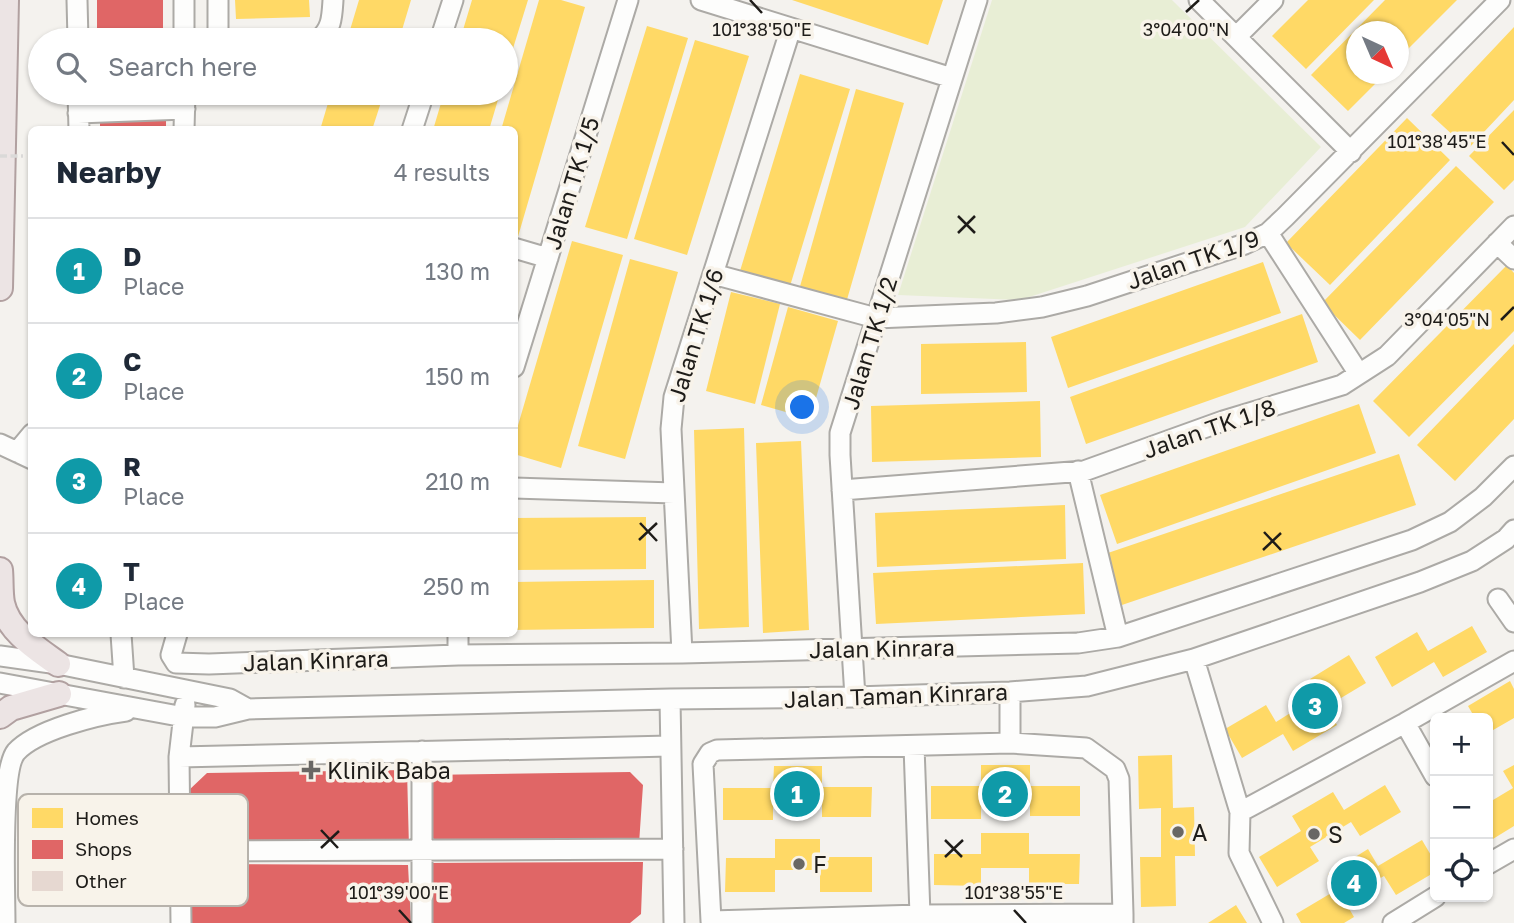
<!DOCTYPE html>
<html lang="en">
<head>
<meta charset="utf-8">
<style>
	body { margin:0; font-family:"Golos Text",sans-serif; background:#f2f2f3; color:#1f2937 }
	.controls { position:absolute; right:21px; bottom:21px; display:grid; overflow:hidden; border-radius:10px; box-shadow:0 2px 5px #0004 }
	.controls button { width:63px; height:63px; display:grid; place-items:center; padding:0; border:0; border-bottom:2px solid #e0e1e3; background:#fff; color:#1f2937; font:35px sans-serif }
	.compass { position:absolute; left:1346px; top:21px; width:63px; height:63px; border-radius:50%; background:#fff; box-shadow:0 2px 5px #0004; rotate:136deg }
	.you { position:absolute; left:803px; top:408px; width:24px; height:24px; margin:-18px; border:5px solid #fff; border-radius:50%; background:#1a73e8; box-shadow:0 0 0 10px #1a73e833 }
	.badge { display:grid; place-items:center; width:46px; height:46px; border-radius:50%; background:#ea580c; color:#fff; font-size:23px; font-weight:700 }
	.pin { position:absolute; translate:-50% -50%; border:4px solid #fff; box-shadow:0 2px 7px #0006 }
	.list { margin:0; padding:0; list-style:none }
	h2 { display:flex; justify-content:space-between; align-items:center; height:91px; margin:0; padding:0 28px; font-size:30px }
	h2 small { font-size:23px; font-weight:400; color:#747a83 }
	.list li { display:grid; grid-template-columns:46px 1fr auto; gap:21px; align-items:center; box-sizing:border-box; height:105px; padding:0 28px; border-top:2px solid #e0e1e3 }
	.list b { display:block; font-size:26px; white-space:nowrap }
	.list p { margin:0; font-size:23px; white-space:nowrap; color:#747a83 }
	.list em { font-size:23px; font-style:normal; color:#747a83 }
	.icon { flex:none; width:38px; height:38px; fill:none; stroke:currentColor; stroke-width:2; stroke-linecap:round; stroke-linejoin:round }
	.map { position:relative; flex:none; width:1514px; height:923px; overflow:hidden }
	.search { position:absolute; background:#fff; box-shadow:0 2px 5px #0004; left:28px; top:28px; width:490px; height:77px; display:flex; align-items:center; gap:18px; box-sizing:border-box; padding:0 24px; border-radius:38px; color:#747a83; font-size:26px }
	.panel { position:absolute; background:#fff; box-shadow:0 2px 5px #0004; left:28px; top:126px; width:490px; height:511px; border-radius:10px }
	.map>svg:first-child { display:block }
	.green { fill:#e8eed5 }
	.homes { fill:#ffd966 }
	.shops { fill:#e06666 }
	.building { fill:#e6d8d1 }
	.lines { fill:none; stroke-linecap:round; stroke-linejoin:round }
	.minor-casing { stroke:#acaaa6; stroke-width:23 }
	.major-casing { stroke:#b1a0a0; stroke-width:28 }
	.minor { stroke:#fdfdfc; stroke-width:19 }
	.major { stroke:#ece4e4; stroke-width:24 }
	.path-bridge { stroke:#dad9d8; stroke-width:3.5; stroke-dasharray:7 3.5; stroke-linecap:butt }
	.ticks { fill:none; stroke:#1e1c19; stroke-width:2.5 }
	.poi-dot { fill:#696764; stroke:#f8f3ea; stroke-width:2.5 }
	.labels { text-anchor:middle; dominant-baseline:central; stroke-width:7; stroke-linejoin:round; paint-order:stroke }
	.street-label { font-size:23px; fill:#1e1c19; stroke:#f8f3ea }
	.poi-label { font-size:23px; fill:#1e1c19; stroke:#f8f3ea; text-anchor:start }
	.key { fill:#f8f3ea; stroke:#b7b2ab; stroke-width:2 }
	.key-label { font-size:19px; fill:#1e1c19 }
	.ticks-label { font-size:18px; text-anchor:middle; fill:#1e1c19; stroke:#f8f3ea; stroke-width:7; stroke-linejoin:round; paint-order:stroke }
</style>
</head>
<body>
<div class="map">
<svg width="1514" height="923" viewBox="0 0 1514 923">
	<rect width="100%" height="100%" fill="#f4f2ee"/>
	<path class="green" d="M992,0H1172L1321,147L1245,227L1020,300L898,295Z"/>
	<path class="homes" d="M235,0H309L310,17L236,19Z
		M359,0H411L399,40H347Z
		M472,0H528L506,71V40H460Z
		M539,0H561L585,7L517,240L514,239V130H501Z
		M792,0H943L928,45Z
		M1308,0H1374L1306,69L1272,36Z
		M1385,0H1457L1398,59V32H1356V74H1385L1348,111L1311,75Z
		M647,26L688,38L627,239L585,227Z
		M1514,27V100L1468,149L1431,115Z
		M695,40L749,56L687,255L634,239Z
		M800,74L850,89L790,286L740,271Z
		M856,89L904,103L846,303L799,290Z
		M331,93H384L372,130H320Z
		M444,93H500L489,130H433Z
		M1514,110V180L1504,190L1469,156Z
		M1407,118L1450,160L1330,285L1286,243Z
		M1456,166L1494,202L1360,340L1322,303Z
		M572,241L623,255L561,468L514,454V439Z
		M630,259L678,272L625,459L578,446Z
		M1263,262L1281,313L1068,388L1051,337Z
		M1507,265L1514,273V331L1409,437L1373,401Z
		M731,292L780,304L755,404L706,391Z
		M788,307L838,321L810,419L761,405Z
		M1302,314L1318,362L1086,444L1070,397Z
		M1026,342L1027,392L921,394V344Z
		M1514,344V419L1455,481L1417,445Z
		M1040,401L1041,457L872,462L871,406Z
		M1359,404L1376,453L1117,544L1100,495Z
		M744,428L749,627L699,629L694,430Z
		M801,441L809,630L763,633L756,443Z
		M1399,454L1416,505L1119,606L1102,555Z
		M1065,505L1066,559L877,567L875,513Z
		M646,517V569L514,570V518Z
		M1083,563L1085,614L876,624L873,573Z
		M654,580V628L514,630V582Z
		M1472,626L1487,652L1443,677L1434,662L1392,687L1375,657L1417,632L1428,651Z
		M1349,655L1366,683L1326,707L1337,725L1293,751L1283,734L1242,758L1225,729L1266,705L1276,722L1319,695L1310,679Z
		M1510,681L1514,689V718L1488,733V718H1475L1468,706Z
		M1172,755L1173,808L1194,807L1195,856H1175L1176,906L1141,907L1140,857H1161V808L1139,809L1138,756Z
		M981,765H1030V786H1080V816H1030V802H981V819H931V786H981Z
		M1514,765V826L1488,842V803L1513,788L1503,771Z
		M774,766H822V787H872L871,817H822V800H773V820H723V788H773Z
		M1385,785L1401,812L1360,836L1351,822L1310,847L1319,861L1277,887L1259,857L1301,831L1292,816L1333,792L1344,810Z
		M981,833H1029V854H1080L1079,884H1029V868H981V886L934,885V854H981Z
		M775,839H820V857H872V892H820V870H775V892H725L726,858H775Z
		M1422,840L1435,862V872L1396,895L1384,876L1344,900L1354,917L1344,923H1301L1296,914L1338,889L1328,874L1368,849L1378,866Z
		M1236,905L1247,923H1208Z"/>
	<path class="shops" d="M97,0H163V40H97Z
		M98,93H164V106L98,107Z
		M100,117L166,118V130H100Z
		M407,770L409,848L192,847L188,791L207,773Z
		M630,772L643,785L639,844L427,847L424,775Z
		M643,862L641,914L630,923H428L426,863Z
		M187,864L408,865L411,923H192Z"/>
	<path class="building" d="M46,799L49,905L23,906L20,800Z"/>
	<g class="lines">
		<g class="minor-casing">
			<path id="minor" d="M77,0L78,40
				M184,0V40
				M218,0V40
				M701,0L952,78
				M1199,0L1351,152
				M1236,37L1273,0
				M318,40C332,30 332,16 333,0
				M440,40L453,0
				M78,93L79,130
				M78,113L185,109
				M184,130L185,93
				M412,130L424,93
				M1268,233L1359,374
				M1497,243L1514,259
				M514,248L548,258
				M713,274L876,318L996,313L1042,307L1087,296L1245,244L1268,233L1285,217L1500,0
				M514,367L628,0
				M0,444L32,459
				M17,452L32,434
				M1078,471L1118,637
				M514,488L674,493
				M842,490L1084,471L1223,421L1342,385L1387,356L1514,226
				M1498,599L1514,622
				M121,634L124,678
				M177,634L171,655L176,663L209,664L458,655L682,653L1078,643L1118,637L1412,540L1450,522L1483,497L1514,466
				M458,634V655
				M682,653L671,429L674,397L791,28
				M0,656L58,664L230,699L248,709
				M1194,659L1240,812L1239,853L1273,923
				M0,683L184,717H215L248,709L670,699L855,697L1010,692L1087,686L1194,659L1420,582L1472,561L1506,539L1514,530
				M1010,692V743
				M855,697L840,455V433L977,0
				M670,699L674,923
				M1405,723L1435,776
				M914,746L920,915
				M179,757L670,746
				M1240,812L1405,723L1514,661
				M180,851L673,849
				M1488,864L1514,849
				M5,923C5,893 0,771 16,752C36,730 96,715 126,711
				M181,923L179,757L185,705
				M422,923V751
				M1123,923V914L1119,779L1115,769L1086,748L1010,743L717,750L710,753L703,764L711,921L920,915L1123,914
				M1393,923L1435,897"/>
		</g>
		<g class="major-casing">
			<path id="major" d="M0,288L6,0
				M0,570C1,580 0,592 2,603C8,631 36,648 58,664
				M0,716L11,708L59,694"/>
		</g>
		<use href="#minor" class="minor"/>
		<use href="#major" class="major"/>
		<path class="path-bridge" d="M0,156H23"/>
	</g>
	<path class="ticks" d="M750,0L762,13M1186,12L1199,0M1502,142L1514,155M958,216L975,233M958,233L975,216M1501,320L1514,307M640,523L657,541M1264,532L1281,550M639,540L657,523M1263,550L1281,533M321,830L338,848M945,840L962,857M321,848L339,831M945,857L963,840M399,910L411,923M1014,910L1026,923"/>
	<g class="poi-dot">
		<path d="M307.5 759.5h7v7h7v7h-7v7h-7v-7h-7v-7h7z"/>
		<circle cx="1178" cy="832" r="7"/>
		<circle cx="1314" cy="834" r="7"/>
		<circle cx="799" cy="864" r="7"/>
	</g>
	<g class="labels">
		<g class="street-label">
			<text transform="translate(571 183) rotate(-73)">Jalan TK 1/5</text>
			<text transform="translate(1193 259) rotate(-19)">Jalan TK 1/9</text>
			<text transform="translate(695 335) rotate(-73)">Jalan TK 1/6</text>
			<text transform="translate(869 343) rotate(-73)">Jalan TK 1/2</text>
			<text transform="translate(1209 428) rotate(-19)">Jalan TK 1/8</text>
			<text transform="translate(882 648) rotate(-1)">Jalan Kinrara</text>
			<text transform="translate(316 660) rotate(-2)">Jalan Kinrara</text>
			<text transform="translate(896 695) rotate(-2)">Jalan Taman Kinrara</text>
		</g>
		<g class="poi-label">
			<text x="327" y="770">Klinik Baba</text>
			<text x="1192" y="832">A</text>
			<text x="1328" y="834">S</text>
			<text x="813" y="864">F</text>
		</g>
	</g>
	<rect x="18" y="794" width="230" height="112" rx="10" class="key"/>
	<rect x="32" y="808" width="31" height="20" fill="#ffd966"/>
	<rect x="32" y="840" width="31" height="19" fill="#e06666"/>
	<rect x="32" y="871" width="31" height="20" fill="#e6d8d1"/>
	<g class="key-label">
		<text x="75" y="825">Homes</text>
		<text x="75" y="856">Shops</text>
		<text x="75" y="888">Other</text>
	</g>
	<g class="ticks-label">
		<text x="1186" y="36">3°04'00"N</text>
		<text x="762" y="36">101°38'50"E</text>
		<text x="1437" y="148">101°38'45"E</text>
		<text x="1447" y="326">3°04'05"N</text>
		<text x="399" y="899">101°39'00"E</text>
		<text x="1014" y="899">101°38'55"E</text>
	</g>
</svg>
<div class="controls">
<button>+</button>
<button>−</button>
<button><svg class="icon" aria-label="locate" viewBox="0 0 24 24"><circle cx="12" cy="12" r="6"/><path d="M12 2v4M12 18v4M2 12h4M18 12h4"/></svg></button>
</div>
<svg class="compass" viewBox="-18 -18 36 36"><path d="M0-13l5 13h-10z" fill="#e53935"/><path d="M0 13l5-13h-10z" fill="#747a83"/></svg>
<div class="you"></div>
<div class="pin badge" style="left:797px;top:794px;background:#0f9aa8">1</div>
<div class="pin badge" style="left:1005px;top:794px;background:#0f9aa8">2</div>
<div class="pin badge" style="left:1315px;top:706px;background:#0f9aa8">3</div>
<div class="pin badge" style="left:1354px;top:883px;background:#0f9aa8">4</div>
<div class="search"><svg class="icon" aria-label="search" viewBox="0 0 24 24"><circle cx="10" cy="10" r="6"/><path d="M15 15l6 6"/></svg>Search here</div>
<section class="panel">
<h2>Nearby<small>4 results</small></h2>
<ul class="list">
<li><span class="badge" style="background:#0f9aa8">1</span><div><b>D</b><p>Place</p></div><em>130 m</em></li>
<li><span class="badge" style="background:#0f9aa8">2</span><div><b>C</b><p>Place</p></div><em>150 m</em></li>
<li><span class="badge" style="background:#0f9aa8">3</span><div><b>R</b><p>Place</p></div><em>210 m</em></li>
<li><span class="badge" style="background:#0f9aa8">4</span><div><b>T</b><p>Place</p></div><em>250 m</em></li>
</ul>
</section>
</div>
</body>
</html>
